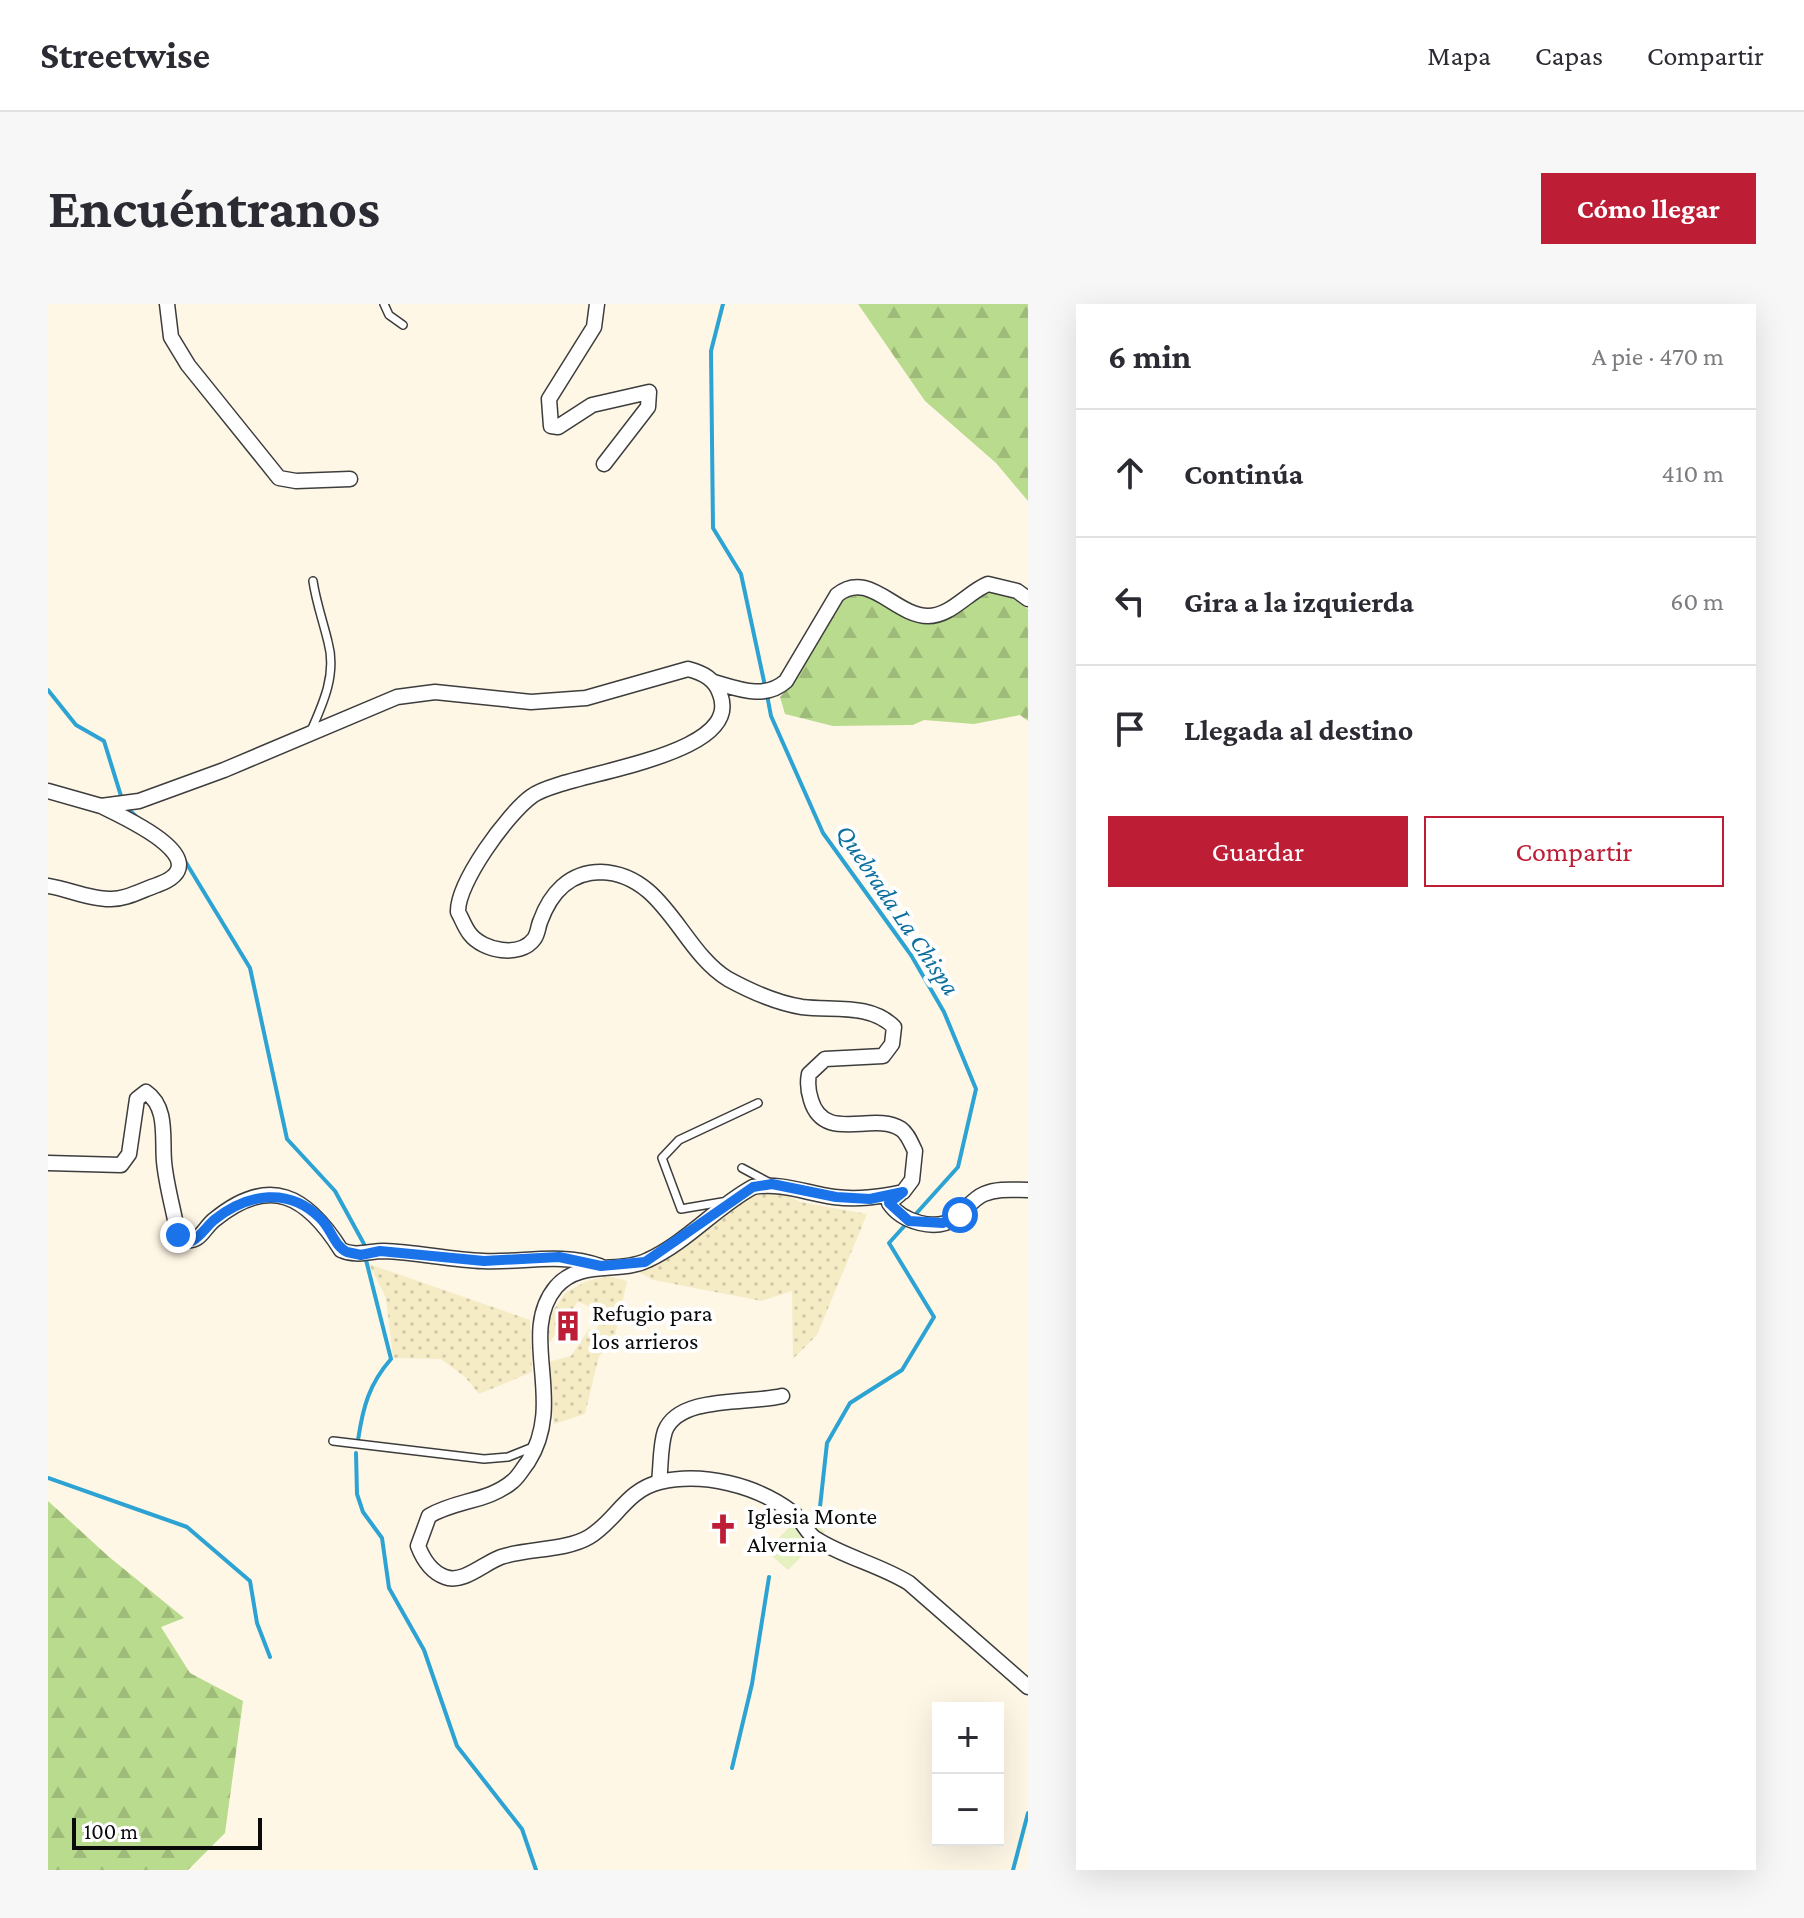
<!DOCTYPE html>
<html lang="es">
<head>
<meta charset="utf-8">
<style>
	body { margin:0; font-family:"Crimson Pro",serif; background:#f7f7f7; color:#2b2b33 }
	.controls { position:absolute; right:24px; bottom:24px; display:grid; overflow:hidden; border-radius:0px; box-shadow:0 8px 32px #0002 }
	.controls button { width:72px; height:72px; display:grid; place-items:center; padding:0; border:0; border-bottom:2px solid #e1e1e2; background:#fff; color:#2b2b33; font:40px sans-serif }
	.scale { position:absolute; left:24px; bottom:20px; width:190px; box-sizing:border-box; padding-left:8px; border:4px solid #0a0a0a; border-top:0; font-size:22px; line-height:28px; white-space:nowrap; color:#0a0a0a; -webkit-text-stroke:6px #fff; paint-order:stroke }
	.stop { position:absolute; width:24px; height:24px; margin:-18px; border:6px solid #1a73e8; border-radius:50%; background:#fff }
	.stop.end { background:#1a73e8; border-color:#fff; box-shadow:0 2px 8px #0008 }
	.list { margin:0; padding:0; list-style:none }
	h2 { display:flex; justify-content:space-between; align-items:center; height:104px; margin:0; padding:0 32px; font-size:34px }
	h2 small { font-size:26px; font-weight:400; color:#7c7c81 }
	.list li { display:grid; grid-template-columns:52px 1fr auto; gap:24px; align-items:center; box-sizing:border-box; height:128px; padding:0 32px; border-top:2px solid #e1e1e2 }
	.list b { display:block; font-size:30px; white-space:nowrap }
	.list em { font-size:26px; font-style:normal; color:#7c7c81 }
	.actions { display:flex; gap:16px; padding:24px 32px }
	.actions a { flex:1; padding:18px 0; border:2px solid #be1d36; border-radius:0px; text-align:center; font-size:28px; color:#be1d36 }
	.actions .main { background:#be1d36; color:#fff }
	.icon { flex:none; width:44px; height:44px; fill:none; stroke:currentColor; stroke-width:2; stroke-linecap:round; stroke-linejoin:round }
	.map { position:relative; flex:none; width:980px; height:1566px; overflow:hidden; border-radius:0px }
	header { display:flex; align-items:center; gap:48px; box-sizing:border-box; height:112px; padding:0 40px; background:#fff; border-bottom:2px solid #e1e1e2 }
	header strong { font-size:38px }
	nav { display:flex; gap:44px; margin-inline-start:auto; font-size:28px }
	.intro { display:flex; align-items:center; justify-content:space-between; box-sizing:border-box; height:192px; padding:0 48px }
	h1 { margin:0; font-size:56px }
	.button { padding:20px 36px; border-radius:0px; background:#be1d36; color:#fff; font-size:28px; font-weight:700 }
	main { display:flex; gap:48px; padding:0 48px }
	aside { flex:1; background:#fff; border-radius:0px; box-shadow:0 8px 32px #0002 }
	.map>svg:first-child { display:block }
	.farmland { fill:url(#farmland-dots) }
	.forest { fill:url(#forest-firs) }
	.pitch { fill:#e6f1c2 }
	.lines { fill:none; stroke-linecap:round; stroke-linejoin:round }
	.stream { stroke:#2ca3d3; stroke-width:4 }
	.service-casing { stroke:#3d3d3d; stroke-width:10 }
	.minor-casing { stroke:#3d3d3d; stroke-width:17 }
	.service { stroke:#fff; stroke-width:7 }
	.minor { stroke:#fff; stroke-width:14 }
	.route { stroke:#1a73e8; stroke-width:10 }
	.labels { text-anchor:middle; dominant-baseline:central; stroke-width:8; stroke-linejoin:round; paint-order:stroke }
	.poi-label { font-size:24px; fill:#0a0a0a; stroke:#fff; text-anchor:start }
	.water-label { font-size:26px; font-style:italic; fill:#0f709f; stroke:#fff }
</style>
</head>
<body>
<header>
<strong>Streetwise</strong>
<nav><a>Mapa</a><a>Capas</a><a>Compartir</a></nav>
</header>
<div class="intro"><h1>Encuéntranos</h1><a class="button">Cómo llegar</a></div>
<main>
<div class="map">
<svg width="980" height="1566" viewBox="0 0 980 1566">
	<defs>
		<pattern id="farmland-dots" width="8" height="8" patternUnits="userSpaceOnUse" patternTransform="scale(2)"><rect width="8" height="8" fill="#f5ecc6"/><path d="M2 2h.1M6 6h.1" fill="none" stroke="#d1c9a9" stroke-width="1.8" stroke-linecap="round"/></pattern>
		<pattern id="forest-firs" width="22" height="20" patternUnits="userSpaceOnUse" patternTransform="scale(2)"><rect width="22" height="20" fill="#b9db8e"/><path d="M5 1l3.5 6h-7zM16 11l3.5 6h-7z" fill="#9ebb79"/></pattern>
	</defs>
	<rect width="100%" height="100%" fill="#fff7e6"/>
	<path class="farmland" d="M726,884L752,898L819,910L769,1031L745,1055L744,987L714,997L605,976L587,966L620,954L700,889Z
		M321,960L482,1016L484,1068L431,1090L417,1073L393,1055L345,1054L338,994Z
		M561,972L579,977L565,1041L551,1052L537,1110L506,1120L496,1059L523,1052L541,1025L547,1027L557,1011L530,997L502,1038L495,1032L496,1020L517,989L539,977Z"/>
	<path class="forest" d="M810,0H980V197L948,159L877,97Z
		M815,287L879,318L935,287L964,294L980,305V417L972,411L926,420L876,416L865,421L785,422L737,410L732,393L742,382L788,300Z
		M0,1197L60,1252L136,1314L113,1323L142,1369L195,1397L177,1529L140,1566H0Z"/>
	<path class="pitch" d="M756,1208L777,1228L740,1266L718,1247Z"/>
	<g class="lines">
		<path class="stream" d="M675,0L663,47L665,224L693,270L717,382
			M0,386L28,421L56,437L73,492
			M719,391L723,412L775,529L863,651L896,708L928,785L910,863L866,912
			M79,504L91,515
			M134,552L202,664L239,835L287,887L316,940
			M310,1136C315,1103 321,1080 343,1055L318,956
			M308,1149L309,1190L315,1208L334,1234L341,1284L376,1346L409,1442L474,1525L488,1566
			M0,1174L139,1223L202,1277L209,1319L222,1353
			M771,1212L779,1139L802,1099L854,1066L886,1013L841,939L860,918
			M684,1464L704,1380L721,1273
			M965,1566L980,1509"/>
		<g class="service-casing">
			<path id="service" d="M336,0L341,11L355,21
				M262,429C275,400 289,370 280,338C275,317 268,298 265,277
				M694,864L724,880
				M674,898L633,905L614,854L631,836L710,799
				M285,1137L436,1155L460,1153L485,1143"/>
		</g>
		<g class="minor-casing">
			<path id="minor" d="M119,0L123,33L140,61L231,174L248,177L302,175
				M549,0L546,23L501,95L503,122L510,123L544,101L601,88L600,103L556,160
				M666,378C690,385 717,396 738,377L789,291C821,265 847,312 880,312C903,312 920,288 940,280L969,287L980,295
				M0,487L53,502L91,497L176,466L349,393L387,388L483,398L538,394L640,365C655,369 667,375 672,390C697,455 516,468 484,492C460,509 409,579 410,608C414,615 417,624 422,630C435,647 472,654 486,635C490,630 490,623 492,618C502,590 521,568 553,568C617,570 633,647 680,675C702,687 729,699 754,703C785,707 822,699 846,723L844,740L835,752L777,755L761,770C759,780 760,787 763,796C776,840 825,807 853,825C860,830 863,839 867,847L864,876L855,888C831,893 810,896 786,893C758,889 733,878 705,883C668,903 639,938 600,956C572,970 532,955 508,983C469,1030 519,1097 480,1158C475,1164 471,1172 465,1177C441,1198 407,1196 381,1212L370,1242C375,1255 383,1268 397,1273C415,1280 436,1259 453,1253C480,1244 517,1247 541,1233C568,1217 578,1186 612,1178C655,1168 708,1181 744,1208C754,1215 758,1229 768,1235C796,1253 832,1261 861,1279L980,1383
				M0,582C20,585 41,595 61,595C77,596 94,586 109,581C175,557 73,512 53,502
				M0,859L73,861L81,850L89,795L98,788C120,803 114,834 116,857C118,881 126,907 130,931L137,936C152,939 156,924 166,916C222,870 259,892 293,946C309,953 320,947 336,947C369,948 402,956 435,957C476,959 512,948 552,962
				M852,890L841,899C854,918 887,928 908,914C918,906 924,895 936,890C950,884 966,886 980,886
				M611,1178C613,1163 612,1142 617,1127C631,1091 702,1100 734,1092"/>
		</g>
		<use href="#service" class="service"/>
		<use href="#minor" class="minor"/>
	</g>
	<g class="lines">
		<path class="route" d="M130,931L144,937C153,932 158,923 166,916C200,889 241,883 272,914C283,924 286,942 299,948L313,951L332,947L436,957L511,953L553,962L597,958L705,883L724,880L788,893L822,895L855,888L841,899L861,917L895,919L912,911"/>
	</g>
	<defs>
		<g id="building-bare" transform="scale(2.4)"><path d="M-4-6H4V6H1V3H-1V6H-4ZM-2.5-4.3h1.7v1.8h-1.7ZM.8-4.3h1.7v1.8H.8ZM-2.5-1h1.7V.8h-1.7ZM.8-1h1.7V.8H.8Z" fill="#be1d36" stroke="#fff" stroke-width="2.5" paint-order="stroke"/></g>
		<g id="church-bare" transform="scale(2.4)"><path d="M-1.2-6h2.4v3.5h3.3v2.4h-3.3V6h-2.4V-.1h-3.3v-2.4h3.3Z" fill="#be1d36" stroke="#fff" stroke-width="2.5" paint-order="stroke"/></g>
	</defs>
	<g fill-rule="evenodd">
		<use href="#building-bare" x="520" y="1022"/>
		<use href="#church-bare" x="675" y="1225"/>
	</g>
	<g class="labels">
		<g class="poi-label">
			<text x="544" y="1008">Refugio para<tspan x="544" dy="28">los arrieros</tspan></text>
			<text x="699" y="1211">Iglesia Monte<tspan x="699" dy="28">Alvernia</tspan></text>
		</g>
		<g class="water-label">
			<text transform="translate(850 606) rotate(56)">Quebrada La Chispa</text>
		</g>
	</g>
</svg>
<div class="controls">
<button>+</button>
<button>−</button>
</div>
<div class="scale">100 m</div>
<div class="stop" style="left:912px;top:911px"></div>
<div class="stop end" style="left:130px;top:931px"></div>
</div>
<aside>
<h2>6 min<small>A pie · 470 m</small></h2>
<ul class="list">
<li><svg class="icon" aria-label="ahead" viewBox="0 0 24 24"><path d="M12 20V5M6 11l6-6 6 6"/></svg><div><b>Continúa</b></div><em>410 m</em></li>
<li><svg class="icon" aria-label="left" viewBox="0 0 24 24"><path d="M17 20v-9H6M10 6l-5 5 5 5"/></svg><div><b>Gira a la izquierda</b></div><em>60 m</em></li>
<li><svg class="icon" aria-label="arrive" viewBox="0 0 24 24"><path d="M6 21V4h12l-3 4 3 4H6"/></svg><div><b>Llegada al destino</b></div></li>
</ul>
<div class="actions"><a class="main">Guardar</a><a>Compartir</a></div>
</aside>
</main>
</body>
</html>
